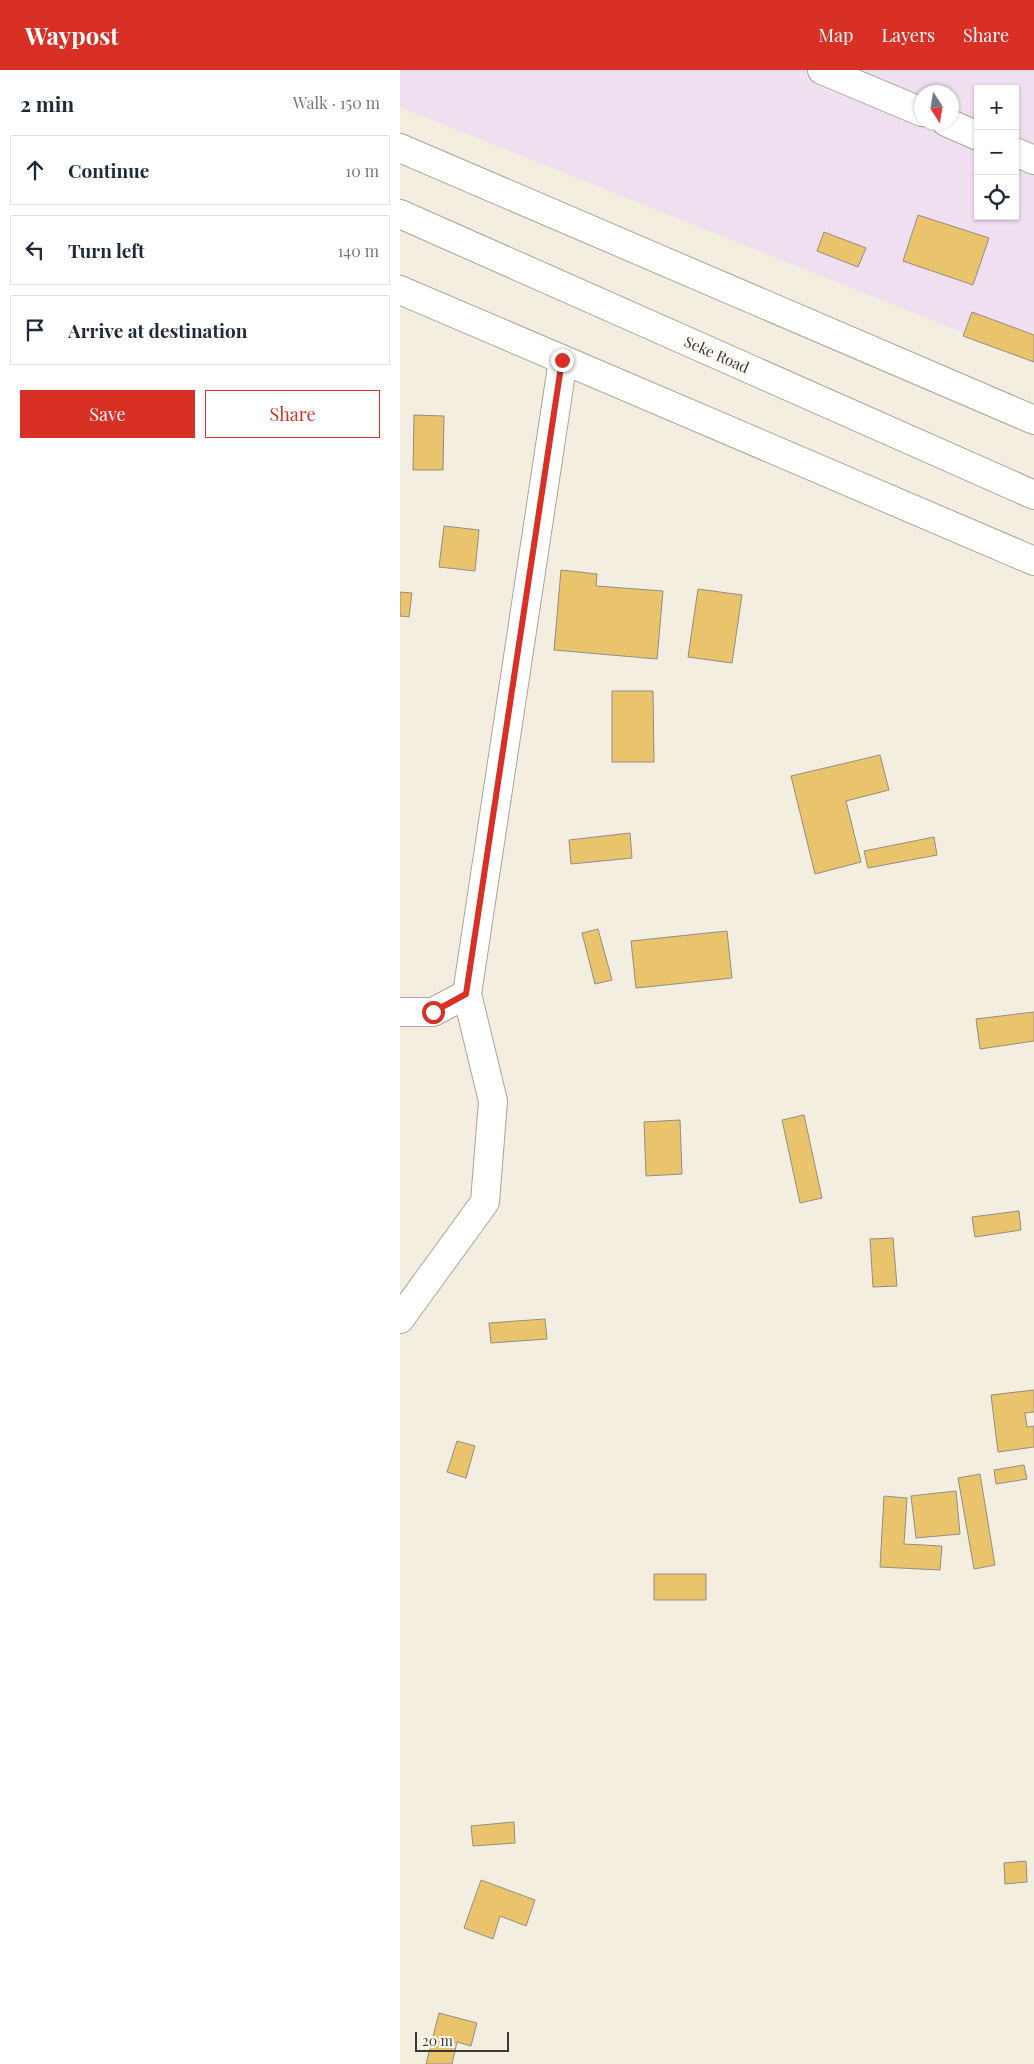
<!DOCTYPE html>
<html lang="en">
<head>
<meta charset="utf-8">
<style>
	body { margin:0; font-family:"Playfair Display",serif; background:#f6f6f7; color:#1f2937 }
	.controls { position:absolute; right:15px; top:15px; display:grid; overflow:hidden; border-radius:0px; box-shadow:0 1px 4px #0004 }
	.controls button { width:45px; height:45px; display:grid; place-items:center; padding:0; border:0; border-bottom:1px solid #e0e1e3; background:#fff; color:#1f2937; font:25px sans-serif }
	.compass { position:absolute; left:514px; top:15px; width:45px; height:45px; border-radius:50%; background:#fff; box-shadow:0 1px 4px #0004; rotate:168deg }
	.scale { position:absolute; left:15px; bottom:12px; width:94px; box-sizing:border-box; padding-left:5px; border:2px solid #3a3833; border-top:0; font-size:14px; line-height:18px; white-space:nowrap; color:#3a3833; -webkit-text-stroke:4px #fffcf4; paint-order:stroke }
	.stop { position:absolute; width:15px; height:15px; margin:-11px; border:4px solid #d93025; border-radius:50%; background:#fff }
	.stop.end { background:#d93025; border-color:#fff; box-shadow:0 1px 5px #0008 }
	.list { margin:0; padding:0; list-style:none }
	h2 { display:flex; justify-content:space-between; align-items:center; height:65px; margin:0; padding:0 20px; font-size:21px }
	h2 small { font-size:16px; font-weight:400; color:#747a83 }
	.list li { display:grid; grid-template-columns:32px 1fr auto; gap:15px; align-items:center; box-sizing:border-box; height:70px; margin:0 10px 10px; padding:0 10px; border:1px solid #e0e1e3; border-radius:0px }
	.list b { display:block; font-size:19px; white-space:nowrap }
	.list em { font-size:16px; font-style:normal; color:#747a83 }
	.actions { display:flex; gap:10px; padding:15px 20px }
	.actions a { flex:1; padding:11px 0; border:1px solid #d93025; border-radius:0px; text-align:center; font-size:18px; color:#d93025 }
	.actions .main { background:#d93025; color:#fff }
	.icon { flex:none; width:28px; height:28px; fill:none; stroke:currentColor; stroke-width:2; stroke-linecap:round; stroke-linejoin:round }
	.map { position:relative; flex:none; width:634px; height:1994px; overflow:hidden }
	header { display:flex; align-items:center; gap:30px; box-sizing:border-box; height:70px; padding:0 25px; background:#d93025; color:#fff }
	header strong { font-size:24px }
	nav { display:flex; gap:28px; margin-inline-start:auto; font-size:18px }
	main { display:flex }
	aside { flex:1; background:#fff }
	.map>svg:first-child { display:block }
	.commercial { fill:#efdff1; fill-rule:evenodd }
	.building { fill:#eac46c; stroke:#938d82 }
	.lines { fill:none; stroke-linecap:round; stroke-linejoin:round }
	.minor-casing { stroke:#aba599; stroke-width:30 }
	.major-casing { stroke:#aba599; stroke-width:30 }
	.minor { stroke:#fff; stroke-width:28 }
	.major { stroke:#fff; stroke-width:28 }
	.route { stroke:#d93025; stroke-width:6 }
	.labels { text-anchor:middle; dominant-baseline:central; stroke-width:4; stroke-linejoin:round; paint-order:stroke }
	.street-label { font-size:15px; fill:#3a3833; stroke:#fffcf4 }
</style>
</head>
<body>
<header>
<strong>Waypost</strong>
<nav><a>Map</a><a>Layers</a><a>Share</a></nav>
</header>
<main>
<aside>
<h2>2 min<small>Walk · 150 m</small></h2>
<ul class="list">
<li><svg class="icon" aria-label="ahead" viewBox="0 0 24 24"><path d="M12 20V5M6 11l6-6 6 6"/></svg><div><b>Continue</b></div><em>10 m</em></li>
<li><svg class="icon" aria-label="left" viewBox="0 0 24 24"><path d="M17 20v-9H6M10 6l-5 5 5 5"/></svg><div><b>Turn left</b></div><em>140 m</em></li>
<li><svg class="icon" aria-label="arrive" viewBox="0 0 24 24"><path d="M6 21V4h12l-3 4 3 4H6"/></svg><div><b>Arrive at destination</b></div></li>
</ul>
<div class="actions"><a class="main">Save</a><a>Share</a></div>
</aside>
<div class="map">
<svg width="634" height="1994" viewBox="0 0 634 1994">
	<rect width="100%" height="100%" fill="#f4eee1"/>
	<path class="commercial" d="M0,0H634V291L0,37ZM578,19H615V146H578ZM522,22H552V52H522Z"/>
	<path class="building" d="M518,145L589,168L573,215L503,191Z
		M424,162L466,178L458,197L417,181Z
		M572,242L634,265V292L563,266Z
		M14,345L44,346L43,400H13Z
		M44,456L79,460L75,501L39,497Z
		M161,500L197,504L196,516L263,521L257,589L154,580Z
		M298,519L342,525L332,593L288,587Z
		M0,522L12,523L9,547L0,546Z
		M212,621H253L254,692H212Z
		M480,685L489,720L446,731L461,792L415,804L391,706Z
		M230,763L232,788L171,794L169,770Z
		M534,767L537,785L468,798L464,781Z
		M198,859L212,910L195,914L182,863Z
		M327,861L332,908L236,918L231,871Z
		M634,942V971L580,979L576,949Z
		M404,1045L422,1128L400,1133L382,1050Z
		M280,1050L282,1104L246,1106L244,1052Z
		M619,1141L621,1160L575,1167L572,1147Z
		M493,1168L497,1216L473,1217L470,1169Z
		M145,1249L147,1269L91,1273L89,1253Z
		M634,1320V1342L625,1343L627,1357L634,1356V1377L598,1382L591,1325Z
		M57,1371L75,1376L66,1408L47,1402Z
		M624,1395L627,1409L596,1414L594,1400Z
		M580,1404L595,1495L574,1499L558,1408Z
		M556,1421L560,1464L516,1468L511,1426Z
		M484,1426L507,1428L504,1474L542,1476L540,1500L480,1497Z
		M254,1504H306V1530H254Z
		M114,1752L115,1773L73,1776L71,1756Z
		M626,1791L627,1812L605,1814L604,1793Z
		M81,1810L135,1830L126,1856L100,1846L93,1869L64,1858Z
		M39,1943L77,1953L71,1976L57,1972L52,1994H26Z"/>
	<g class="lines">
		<g class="minor-casing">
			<path id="minor" d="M422,0L522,42
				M546,52L578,66
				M615,82L634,90
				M0,220L634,491
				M0,942H33L67,924
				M0,1249L85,1132L93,1031L67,924L163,290"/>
		</g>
		<g class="major-casing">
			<path id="major" d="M0,78L634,350
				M0,144L634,425"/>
		</g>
		<use href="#minor" class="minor"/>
		<use href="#major" class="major"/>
	</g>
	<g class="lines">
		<path class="route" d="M33,942L66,924L162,290"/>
	</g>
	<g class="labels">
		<g class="street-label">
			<text transform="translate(317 284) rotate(24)">Seke Road</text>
		</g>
	</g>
</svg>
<div class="controls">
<button>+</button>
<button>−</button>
<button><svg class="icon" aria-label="locate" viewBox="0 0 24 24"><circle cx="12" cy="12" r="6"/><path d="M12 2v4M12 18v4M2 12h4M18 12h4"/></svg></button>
</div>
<svg class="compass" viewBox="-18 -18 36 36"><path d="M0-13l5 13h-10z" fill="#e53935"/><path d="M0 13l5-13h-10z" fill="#747a83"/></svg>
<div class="scale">20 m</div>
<div class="stop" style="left:33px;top:942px"></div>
<div class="stop end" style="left:162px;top:290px"></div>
</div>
</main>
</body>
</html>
